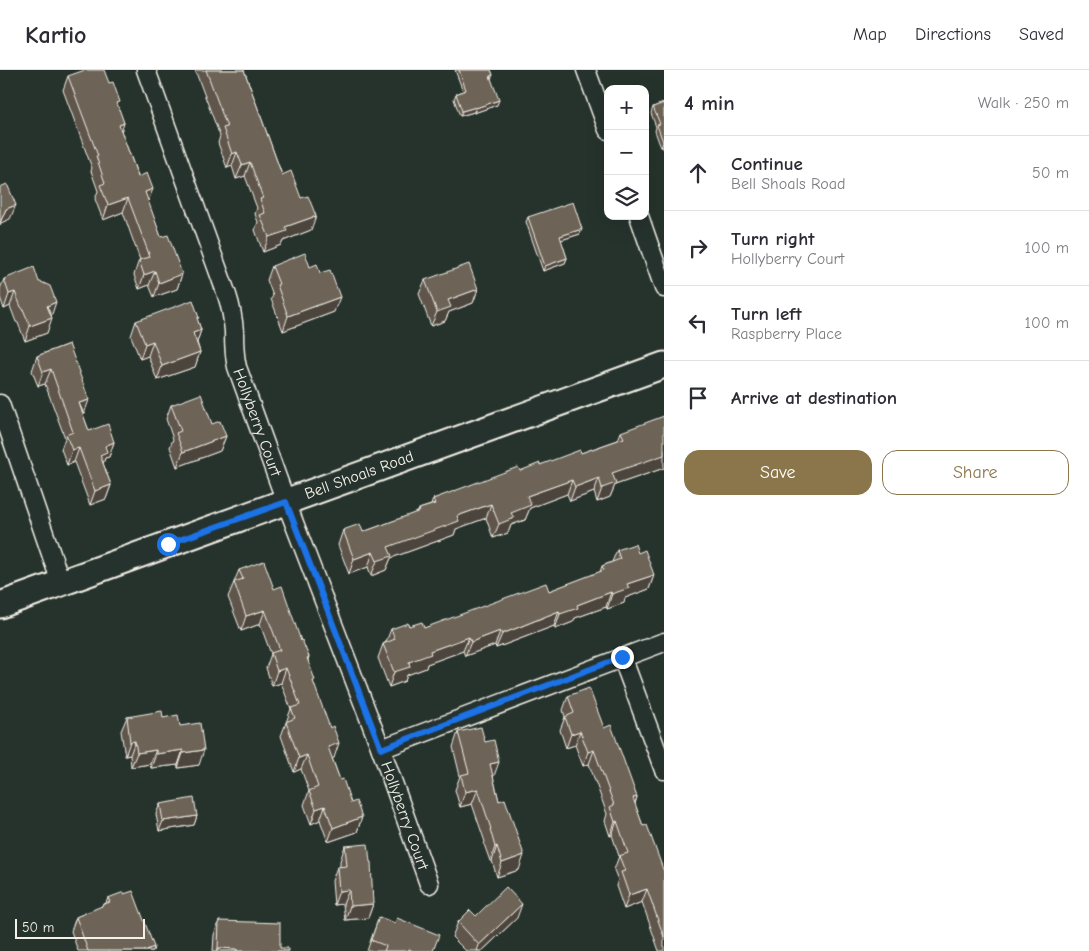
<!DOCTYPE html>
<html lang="en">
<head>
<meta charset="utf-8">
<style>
	body { margin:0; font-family:"Comic Neue",sans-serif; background:#f7f7f7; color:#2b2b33 }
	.controls { position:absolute; right:15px; top:15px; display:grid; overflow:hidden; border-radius:10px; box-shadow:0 5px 20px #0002 }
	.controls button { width:45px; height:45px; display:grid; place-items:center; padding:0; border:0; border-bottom:1px solid #e1e1e2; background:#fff; color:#2b2b33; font:25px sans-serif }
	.scale { position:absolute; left:15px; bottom:12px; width:130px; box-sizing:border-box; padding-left:5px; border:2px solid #f4f1e8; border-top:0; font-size:14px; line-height:18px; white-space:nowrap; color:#f4f1e8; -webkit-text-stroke:4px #26332d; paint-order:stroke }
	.stop { position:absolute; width:15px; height:15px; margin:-11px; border:4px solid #1a73e8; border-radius:50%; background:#fff }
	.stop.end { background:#1a73e8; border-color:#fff; box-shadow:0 1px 5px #0008 }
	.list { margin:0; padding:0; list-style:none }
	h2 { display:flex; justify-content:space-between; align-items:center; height:65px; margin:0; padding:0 20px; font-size:21px }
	h2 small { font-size:16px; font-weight:400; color:#7c7c81 }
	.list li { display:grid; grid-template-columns:32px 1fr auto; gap:15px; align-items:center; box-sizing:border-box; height:75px; padding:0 20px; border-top:1px solid #e1e1e2 }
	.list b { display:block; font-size:19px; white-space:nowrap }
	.list p { margin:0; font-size:16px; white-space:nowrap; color:#7c7c81 }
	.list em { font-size:16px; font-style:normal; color:#7c7c81 }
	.actions { display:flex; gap:10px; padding:15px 20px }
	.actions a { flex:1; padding:11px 0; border:1px solid #8a764a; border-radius:15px; text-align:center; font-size:18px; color:#8a764a }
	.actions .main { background:#8a764a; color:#fff }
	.icon { flex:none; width:28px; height:28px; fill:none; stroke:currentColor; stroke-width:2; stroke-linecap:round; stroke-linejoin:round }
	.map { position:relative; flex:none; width:664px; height:881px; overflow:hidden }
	header { display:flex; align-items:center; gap:30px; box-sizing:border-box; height:70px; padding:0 25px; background:#fff; border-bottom:1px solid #e1e1e2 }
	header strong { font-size:24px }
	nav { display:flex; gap:28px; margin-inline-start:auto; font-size:18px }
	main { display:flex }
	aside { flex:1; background:#fff }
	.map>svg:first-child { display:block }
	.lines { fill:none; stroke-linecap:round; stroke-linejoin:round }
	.minor-casing { stroke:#f4f1e8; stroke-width:21 }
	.secondary-casing { stroke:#f4f1e8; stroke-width:29 }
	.minor { stroke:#26332d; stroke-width:18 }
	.secondary { stroke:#26332d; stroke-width:25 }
	.wall { fill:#5e554b; stroke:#f4f1e8 }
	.shaded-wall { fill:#4c453d; stroke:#f4f1e8 }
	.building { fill:#6d6357; stroke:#f4f1e8 }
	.route { stroke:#1a73e8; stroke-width:6 }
	.labels { text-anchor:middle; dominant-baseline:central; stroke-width:4; stroke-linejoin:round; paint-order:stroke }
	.street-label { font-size:16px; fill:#f4f1e8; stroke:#26332d }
</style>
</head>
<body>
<header>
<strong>Kartio</strong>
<nav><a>Map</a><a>Directions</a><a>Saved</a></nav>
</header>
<main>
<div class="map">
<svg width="664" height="881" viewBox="0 0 664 881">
	<rect width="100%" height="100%" fill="#26332d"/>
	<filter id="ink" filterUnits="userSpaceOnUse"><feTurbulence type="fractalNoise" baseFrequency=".02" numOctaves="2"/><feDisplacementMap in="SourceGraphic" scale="10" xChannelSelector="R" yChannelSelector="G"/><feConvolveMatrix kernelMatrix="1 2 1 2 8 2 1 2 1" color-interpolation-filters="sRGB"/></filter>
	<g filter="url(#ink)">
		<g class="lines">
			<g class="minor-casing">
				<g id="minor">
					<path id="s1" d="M146,0L227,225C231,237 233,249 234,261C234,273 234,285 237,297L286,432L381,679L429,814"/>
					<path d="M586,0L608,60"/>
					<path d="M639,146L664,218"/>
					<path d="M0,334L61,513"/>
					<path d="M622,587L664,700"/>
					<path d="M381,679L664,572"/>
				</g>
			</g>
			<g class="secondary-casing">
				<g id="secondary">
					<path id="s2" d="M0,535L664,295"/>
				</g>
			</g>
			<use href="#minor" class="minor"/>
			<use href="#secondary" class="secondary"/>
		</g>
		<path class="wall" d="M195,0H244L282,105L311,160L283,171L281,175L263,182L255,160L258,152L255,144L257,138L245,106L236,109L232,96L227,98L218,73L220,66Z
			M455,0H491L493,5L491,9L497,35L474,43V42L460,46L454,29L456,24L463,21Z
			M68,6L118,38L124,53L121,61L161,167L182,204L177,219L154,227L149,215L139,219L134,205L139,190H140L123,142L103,150L95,129L98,121L91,101L92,98L63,20Z
			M664,33V80L663,77L661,78L655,61L656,57L651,43L653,37Z
			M528,147L580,164L561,170L567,188L565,193L543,201L526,152Z
			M272,196L310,197L334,242L283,261L271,229L273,226L267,210Z
			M4,209L51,245L47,263L25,271L18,253L16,252L10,236L4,239L0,227V219Z
			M425,210L478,219L473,233L449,242L445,251L431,256L419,224Z
			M136,251H198L201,260L197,272L200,282L195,297L157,310L148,286L140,289L131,266Z
			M69,274L83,345L89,361L114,372L109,387L105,388L103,393L111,415L106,429L90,435L74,392L67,395L61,379L65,368L45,314L38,316L32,301L37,286Z
			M171,335L212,354L226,366L220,381L177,397L170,377L173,369L166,349Z
			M621,362L664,398L615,415L610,427L597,432L594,422L570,431L567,424L530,438L525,450L511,455L508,463L493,468L486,448L456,459L454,465L391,488L386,500L371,506L368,497L349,504L338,475L343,460L363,462L418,442L419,439L431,435L433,429L520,401L581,383L618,370Z
			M617,480L638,483L654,505L649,519L625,528L624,533L607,539L606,537L575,548L573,552L555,559L554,556L496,578L495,575L465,586L463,581L427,594L426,598L407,605L405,611L389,617L378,588L383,574L386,572L391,559L409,556L424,558L549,521L600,502L602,496L612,492Z
			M239,500L274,519L309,587L308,590L314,615L334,688H332L340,710L351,733L362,747L357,762L328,772L320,750L311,754L304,735L309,721L301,699L294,702L281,666L291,639L281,613L272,616L266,598L271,584L260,554L241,561L228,527Z
			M568,626L604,658L637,727L635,734L643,756L664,802V881H659L642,832L624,839L616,816L618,810L614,800L619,786L612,765L610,766L605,751L607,744L589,694L583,696L575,675L566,678L560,660L565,647L563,640Z
			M127,647L163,648L180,656L199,695L178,698V695L151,698L150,694L131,697L130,685L125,686L121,661Z
			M458,662L494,706H493L499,731L519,800L497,807L492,791H490L484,774L485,772L472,734L460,737L455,720L460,706L453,677Z
			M160,734L197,746L194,755L159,761L156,744Z
			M345,776L373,834L368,848L345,850L343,834L334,835L332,811L337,797H340V791Z
			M108,828L153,881H78L71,861L76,847L101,837L102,835L106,833Z
			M476,846L517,848L482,881H466L452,867L458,852Z
			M379,847L433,881H367Z
			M219,851L280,878L288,881H213L214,865Z"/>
		<path class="shaded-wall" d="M499,30L497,35L474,43L476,38Z
			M476,37L474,42L460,46L462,41Z
			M124,53L119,68V55Z
			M664,71L663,77L661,78L663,72Z
			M237,82L232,96L227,98L232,84Z
			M250,92L245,106L236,109L242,95Z
			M153,119L147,134L145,122Z
			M128,128L123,142L103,150L108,135Z
			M16,135L10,149L1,153L0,155V153L6,139Z
			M316,146L311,160L283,171L281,175L263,182L269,167L285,157Z
			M582,159L580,164L558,171L560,166Z
			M567,188L565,193L543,201L545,196Z
			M155,201L149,215L139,219L144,205Z
			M182,204L177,219L154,227L159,213Z
			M478,219L473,233L449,242L445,251L431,256L437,242L448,230Z
			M15,222L10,236L4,239L9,224Z
			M340,227L334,242L283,261L288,246Z
			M56,232L51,247L47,236Z
			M52,248L47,263L25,271L30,256Z
			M201,260L196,275L193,263Z
			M153,271L148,286L140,289L145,274Z
			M200,282L195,297L157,310L162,296Z
			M51,299L45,314L38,316L43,302Z
			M89,330L84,344L79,333Z
			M226,366L220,381L177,397L183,382Z
			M114,372L109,387L105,388L102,397L100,385L105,376Z
			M79,378L74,392L67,395L72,380Z
			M664,379V398L615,415L610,427L597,432L602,418L612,403Z
			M599,408L594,422L570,431L575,417Z
			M572,410L567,424L530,438L525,450L511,455L508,463L493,468L499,454L511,443L527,426Z
			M111,415L106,429L90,435L95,421Z
			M491,434L486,448L456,459L454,465L391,488L386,500L371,506L377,491L388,477L457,446Z
			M373,482L368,497L349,504L354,489Z
			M654,505L649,519L625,528L624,533L607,539L612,524L627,514Z
			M611,522L606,537L575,548L573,552L555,559L560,544L577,535Z
			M265,540L260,554L241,561L246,546Z
			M559,541L554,556L496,578L502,564Z
			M500,561L495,575L465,586L471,572Z
			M469,567L463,581L427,594L426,598L407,605L405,611L389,617L394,602L409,592L430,581Z
			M286,598L281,613L272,616L277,601Z
			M580,661L575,675L566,678L571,664Z
			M135,671L130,685L125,686L130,672Z
			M339,673L334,688L322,692L328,677Z
			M156,680L150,694L131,697L137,683Z
			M183,680L178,695L151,698L156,684Z
			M204,680L199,695L178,698L183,683Z
			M594,680L589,694L583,696L588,682Z
			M307,685L301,699L294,702L299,688Z
			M499,692L494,706L485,708L490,694Z
			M478,719L472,734L460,737L465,722Z
			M637,727L632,741L633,728Z
			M325,736L320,750L311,754L316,739Z
			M197,746L194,755L159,761L163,751Z
			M362,747L357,762L328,772L333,758Z
			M617,751L612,765L610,766L615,752Z
			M497,776L492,791H490L495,777Z
			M524,785L519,800L497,807L502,793Z
			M647,819L642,832L624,839L629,825Z
			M349,820L343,834L334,835L339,821Z
			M373,834L368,848L345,850L350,836Z
			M522,834L517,848L482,881H477L479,875Z
			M154,877L153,881H144Z
			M218,878L237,879V881H217Z"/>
		<path class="building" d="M85,0H104L109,13L113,12L120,32L117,33L124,53L119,55L138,107L147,103L153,119L145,122L161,167L168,165L182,204L159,213L155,201L144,205L139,190L150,187L128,128L108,135L100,115L105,113L96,86H98L68,6Z
			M206,0H244L282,105L291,101L301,128L308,126L316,146L285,157L287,161L269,167L260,145L265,143L260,129L263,128L250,92L242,95L237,82L232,84L223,58L227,57Z
			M459,0H491L493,5L490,6L499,30L476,38V37L462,41L456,24L466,20Z
			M664,33V71L663,72L657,55L660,54L653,37Z
			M7,114L16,135L6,139L0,153V117Z
			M573,132L582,159L560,166L567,188L545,196L528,147Z
			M305,183L310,197L317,194L320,203L330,200L340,227L288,246L277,215L279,214L272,196Z
			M469,194L478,219L448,230L451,237L437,242L425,210Z
			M34,197L39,212H41L50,216L56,232L47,236L52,248L30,256L23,239L21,237L15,222L9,224L4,209Z
			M193,230L199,248H197L201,260L193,263L200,282L162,296L153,271L145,274L136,251Z
			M69,274L89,330L79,333L89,361L108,354L114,372L105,376L107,382L100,385L111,415L95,421L79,378L72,380L66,365L73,362L51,299L43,302L37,286Z
			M201,324L212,354L220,351L226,366L183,382L176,363L181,361L171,335Z
			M664,346V385L612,403L616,413L602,418L599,408L575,417L572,410L527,426L531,435L511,443L514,448L499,454L491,434L457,446L459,451L388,477L392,486L377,491L373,482L354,489L343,460L360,454L363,462L420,441L419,439L435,434L433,429L518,397L520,401L540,393V395L580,380L581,383L624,368L621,362Z
			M635,474L638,483L645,480L654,505L627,514L629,518L612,524L611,522L577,535L578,538L560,544L559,541L502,564L500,561L471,572L469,567L430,581L431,584L409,592L410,597L394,602L383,574L395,569L391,559L408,553L409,556L422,552L424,558L546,513L549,521L604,500L602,496L620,489L617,480Z
			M264,491L274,519L282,516L301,571L302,570L309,587L307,588L315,610L313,611L330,658L333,656L339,673L328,677L340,710L343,709L351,733L356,731L362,747L333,758L325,736L316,739L309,721L318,717L307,685L299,688L286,652L295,648L291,638L300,635L286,598L277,601L271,583L280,580L265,540L246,546L234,512L243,509L239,500Z
			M589,618L604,658L611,655L637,727L633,728L643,756L647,755L664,802V867L647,819L629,825L621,802L625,801L619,786L628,783L617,751L615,752L610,737L614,735L594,680L588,682L580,661L571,664L565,647L574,643L568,626Z
			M162,641L163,648L178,645L180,656L200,653L204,680L183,683V680L156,684V680L137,683L135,671L130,672L127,647Z
			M481,657L485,672L494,670L499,692L490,694L499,731L505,729L524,785L502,793L497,776L495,777L490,759H491L478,719L465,722L461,705L469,703L458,662Z
			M194,728L197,746L163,751L160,734Z
			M368,774L370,792H371L373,834L350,836L349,820L339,821L337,797L347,796L345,776Z
			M506,817L522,834L479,875L458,852L470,840L476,846Z
			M133,821L154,877L144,881H88L76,847L102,836V835L110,832L108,828L124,822V824Z
			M379,847L395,853L397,848L439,865L433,881H413L409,879L408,881H384L386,876L371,870Z
			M219,851L280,853V878H288V881H237V879L218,878Z"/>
	</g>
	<g class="lines" filter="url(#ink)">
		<path class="route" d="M168,474L286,432L381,679L622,587"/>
	</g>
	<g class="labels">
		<g class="street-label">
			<text stroke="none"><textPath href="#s1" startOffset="371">Hollyberry Court</textPath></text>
			<text stroke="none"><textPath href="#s2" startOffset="382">Bell Shoals Road</textPath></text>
			<text stroke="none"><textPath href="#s1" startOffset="791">Hollyberry Court</textPath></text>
		</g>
	</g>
</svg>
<div class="controls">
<button>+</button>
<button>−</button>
<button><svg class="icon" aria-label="layers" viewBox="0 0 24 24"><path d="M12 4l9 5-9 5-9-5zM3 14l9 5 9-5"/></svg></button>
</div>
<div class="scale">50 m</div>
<div class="stop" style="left:168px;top:474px"></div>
<div class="stop end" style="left:622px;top:587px"></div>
</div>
<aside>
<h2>4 min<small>Walk · 250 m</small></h2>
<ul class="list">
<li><svg class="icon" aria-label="ahead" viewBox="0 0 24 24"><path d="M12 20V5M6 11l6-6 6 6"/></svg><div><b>Continue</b><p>Bell Shoals Road</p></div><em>50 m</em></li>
<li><svg class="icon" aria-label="right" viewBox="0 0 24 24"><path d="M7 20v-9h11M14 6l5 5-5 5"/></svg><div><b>Turn right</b><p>Hollyberry Court</p></div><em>100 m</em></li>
<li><svg class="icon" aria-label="left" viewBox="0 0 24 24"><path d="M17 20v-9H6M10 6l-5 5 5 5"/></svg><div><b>Turn left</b><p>Raspberry Place</p></div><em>100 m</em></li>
<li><svg class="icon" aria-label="arrive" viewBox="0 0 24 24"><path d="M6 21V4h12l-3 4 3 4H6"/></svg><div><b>Arrive at destination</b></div></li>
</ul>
<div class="actions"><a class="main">Save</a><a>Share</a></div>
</aside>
</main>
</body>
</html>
